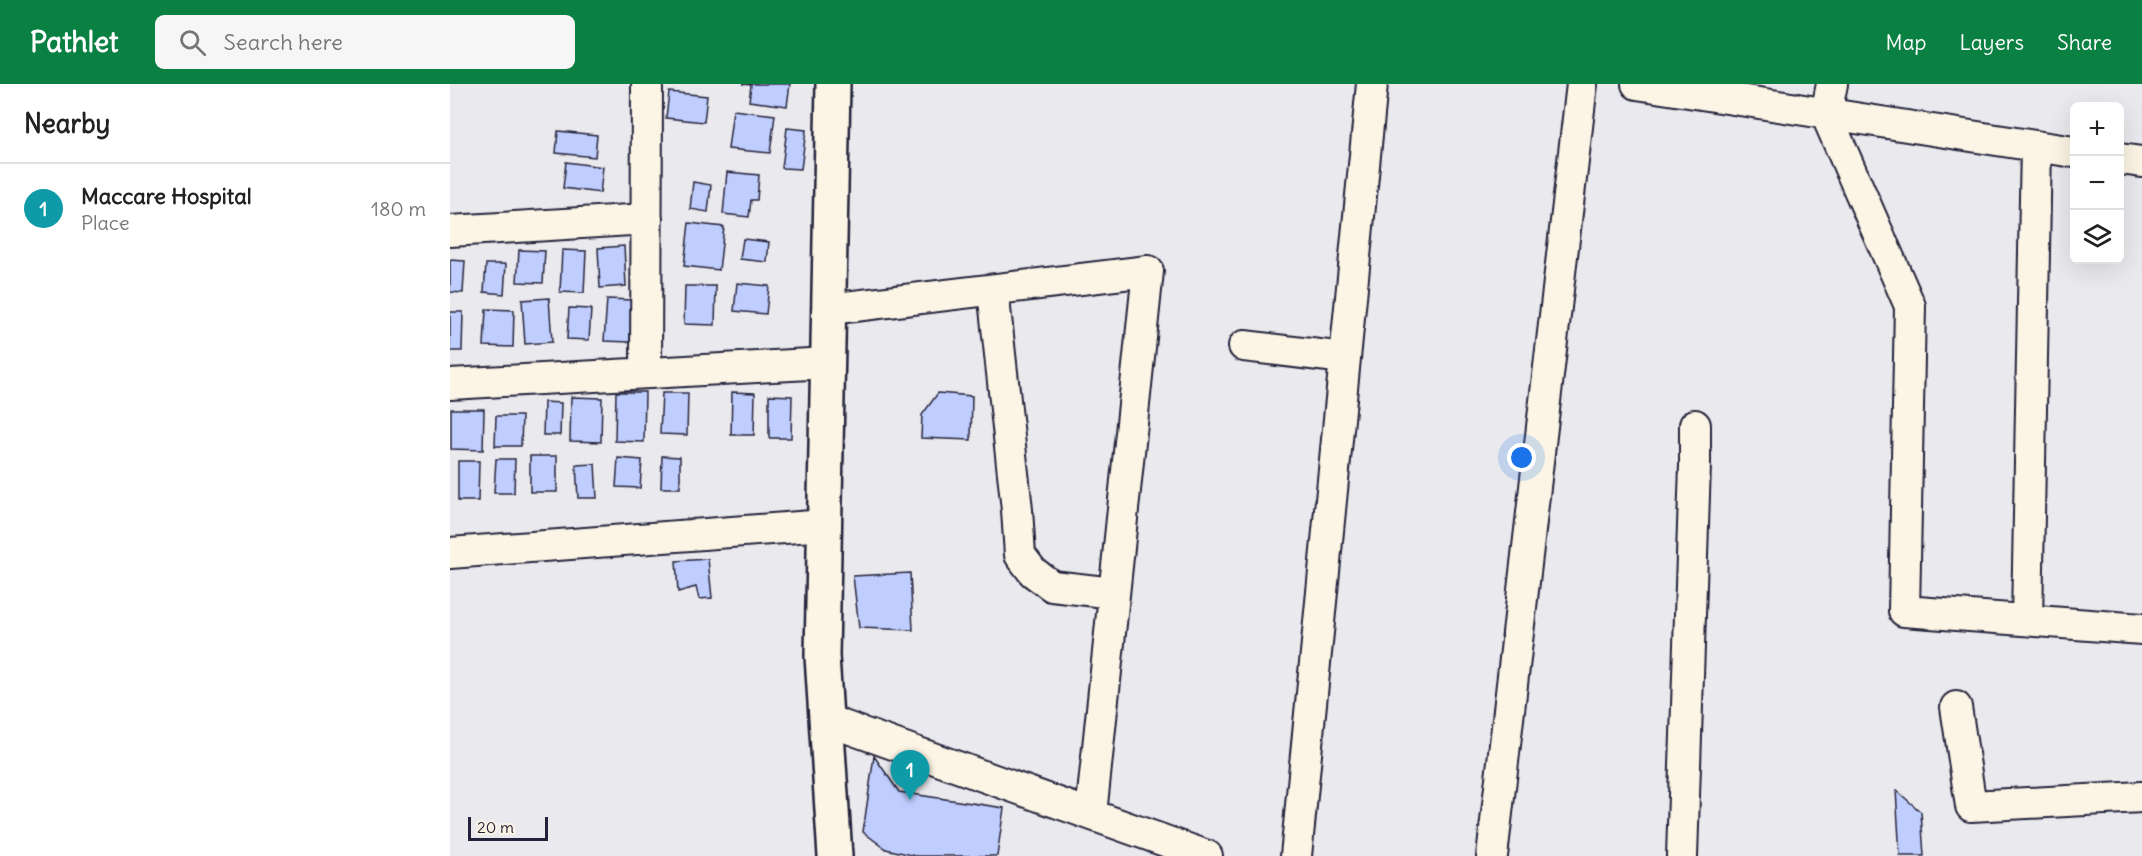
<!DOCTYPE html>
<html lang="en">
<head>
<meta charset="utf-8">
<style>
	body { margin:0; font-family:Delius,sans-serif; background:#f6f6f6; color:#222 }
	.controls { position:absolute; right:18px; top:18px; display:grid; overflow:hidden; border-radius:9px; box-shadow:0 6px 24px #0002 }
	.controls button { width:54px; height:54px; display:grid; place-items:center; padding:0; border:0; border-bottom:2px solid #e0e0e0; background:#fff; color:#222; font:30px sans-serif }
	.scale { position:absolute; left:18px; bottom:15px; width:80px; box-sizing:border-box; padding-left:6px; border:3px solid #22223b; border-top:0; font-size:16px; line-height:21px; white-space:nowrap; color:#22223b; -webkit-text-stroke:4px #fcf5e5; paint-order:stroke }
	.you { position:absolute; left:1072px; top:374px; width:21px; height:21px; margin:-15px; border:4px solid #fff; border-radius:50%; background:#1a73e8; box-shadow:0 0 0 9px #1a73e833 }
	.badge { display:grid; place-items:center; width:39px; height:39px; border-radius:50%; background:#0b8043; color:#fff; font-size:20px; font-weight:700 }
	.pin { position:absolute; translate:-50% -50px; filter:drop-shadow(0 2px 3px #0008) }
	.pin::after { content:''; position:absolute; top:32px; width:21px; height:18px; background:inherit; clip-path:polygon(0 0,100% 0,50% 100%) }
	.list { margin:0; padding:0; list-style:none }
	h2 { display:flex; justify-content:space-between; align-items:center; height:78px; margin:0; padding:0 24px; font-size:26px }
	h2 small { font-size:20px; font-weight:400; color:#767676 }
	.list li { display:grid; grid-template-columns:39px 1fr auto; gap:18px; align-items:center; box-sizing:border-box; height:90px; padding:0 24px; border-top:2px solid #e0e0e0 }
	.list b { display:block; font-size:22px; white-space:nowrap }
	.list p { margin:0; font-size:20px; white-space:nowrap; color:#767676 }
	.list em { font-size:20px; font-style:normal; color:#767676 }
	.icon { flex:none; width:33px; height:33px; fill:none; stroke:currentColor; stroke-width:2; stroke-linecap:round; stroke-linejoin:round }
	.map { position:relative; flex:none; width:1692px; height:772px; overflow:hidden }
	header { display:flex; align-items:center; gap:36px; box-sizing:border-box; height:84px; padding:0 30px; background:#0b8043; color:#fff }
	header strong { font-size:28px }
	nav { display:flex; gap:33px; margin-inline-start:auto; font-size:21px }
	.search { width:420px; height:54px; background:#f6f6f6; display:flex; align-items:center; gap:15px; box-sizing:border-box; padding:0 21px; border-radius:9px; color:#767676; font-size:22px }
	main { display:flex }
	aside { flex:1; background:#fff }
	.map>svg:first-child { display:block }
	.building { fill:#c0ceff; stroke:#22223b; stroke-width:1.5 }
	.lines { fill:none; stroke-linecap:round; stroke-linejoin:round }
	.street-casing { stroke:#22223b; stroke-width:34 }
	.secondary-casing { stroke:#22223b; stroke-width:38 }
	.street { stroke:#fcf5e5; stroke-width:30 }
	.secondary { stroke:#fcf5e5; stroke-width:33 }
</style>
</head>
<body>
<header>
<strong>Pathlet</strong>
<div class="search"><svg class="icon" aria-label="search" viewBox="0 0 24 24"><circle cx="10" cy="10" r="6"/><path d="M15 15l6 6"/></svg>Search here</div>
<nav><a>Map</a><a>Layers</a><a>Share</a></nav>
</header>
<main>
<aside>
<h2>Nearby<small></small></h2>
<ul class="list">
<li><span class="badge" style="background:#0f9aa8">1</span><div><b>Maccare Hospital</b><p>Place</p></div><em>180 m</em></li>
</ul>
</aside>
<div class="map">
<svg width="1692" height="772" viewBox="0 0 1692 772">
	<rect width="100%" height="100%" fill="#eae9ed"/>
	<filter id="ink" filterUnits="userSpaceOnUse"><feTurbulence type="fractalNoise" baseFrequency=".0167" numOctaves="2"/><feDisplacementMap in="SourceGraphic" scale="12" xChannelSelector="R" yChannelSelector="G"/><feConvolveMatrix kernelMatrix="1 2 1 2 8 2 1 2 1" color-interpolation-filters="sRGB"/></filter>
	<g filter="url(#ink)">
		<path class="building" d="M292,0H340L337,22L299,17L301,1Z
			M219,8L257,12L254,38L216,34Z
			M283,26L325,31L320,69L278,65Z
			M337,44L356,46L351,85L332,84Z
			M108,47L147,51L145,73L106,69Z
			M116,78L153,83L150,109L113,104Z
			M277,88L309,91L307,116H301L299,133L273,130Z
			M243,98L261,101L258,128L240,125Z
			M239,139L274,143L269,186L234,182Z
			M293,155L319,158L317,178L290,175Z
			M174,162L176,202L150,204L148,164Z
			M69,166L95,167L93,199L67,198Z
			M112,166L136,167L134,209L110,208Z
			M0,176L15,177L13,209L0,208Z
			M36,180H56L54,210L34,208Z
			M287,199L319,202L316,230L284,227Z
			M235,202H266L265,241L234,240Z
			M99,214L102,258L75,260L72,216Z
			M157,215L182,216L180,258L154,257Z
			M119,224L141,225L139,256L117,255Z
			M36,225L64,226L63,263L34,262Z
			M0,228H13L12,267H0Z
			M166,308H195L194,358L165,357Z
			M282,308L305,309L304,351H281Z
			M212,309H238L237,351L210,350Z
			M488,309L522,312L521,356L471,354L472,331Z
			M319,311L342,312L341,354H319Z
			M121,313L152,314L151,358L120,357Z
			M94,318L111,319L110,351H93Z
			M1,325H34L33,366L1,365Z
			M46,332H72L71,362H45Z
			M80,372H107V408H80Z
			M212,372L230,373V404H211Z
			M168,374L192,376L190,404L166,403Z
			M46,375H65L64,409H44Z
			M8,377H29L28,417H8Z
			M145,380L147,414H128L126,381Z
			M258,475L262,514L249,515L246,503L228,508L226,477Z
			M460,489L463,546L409,544L403,492Z
			M424,672L449,708L554,724L547,772H466L436,765L413,748Z
			M1446,706L1471,728L1474,772H1450Z"/>
		<g class="lines">
			<g class="street-casing">
				<path id="street" d="M1187,0L1624,68
					M1382,0L1376,30L1460,222L1454,527L1692,545
					M1670,75L1692,78
					M0,147L197,135
					M543,206L567,426L570,471L583,488L602,502L664,509
					M379,225L698,187L641,730
					M794,262L895,274
					M196,289L197,0
					M0,300L378,279
					M0,469L375,441
					M1577,536L1586,62
					M1506,623L1521,722L1692,713
					M376,636L757,772
					M846,772L922,0
					M1042,772L1132,0
					M1232,772L1245,381V341"/>
			</g>
			<g class="secondary-casing">
				<path id="secondary" d="M383,0L372,572L385,772"/>
			</g>
			<use href="#street" class="street"/>
			<use href="#secondary" class="secondary"/>
		</g>
	</g>
</svg>
<div class="controls">
<button>+</button>
<button>−</button>
<button><svg class="icon" aria-label="layers" viewBox="0 0 24 24"><path d="M12 4l9 5-9 5-9-5zM3 14l9 5 9-5"/></svg></button>
</div>
<div class="scale">20 m</div>
<div class="you"></div>
<div class="pin badge" style="left:460px;top:716px;background:#0f9aa8">1</div>
</div>
</main>
</body>
</html>
